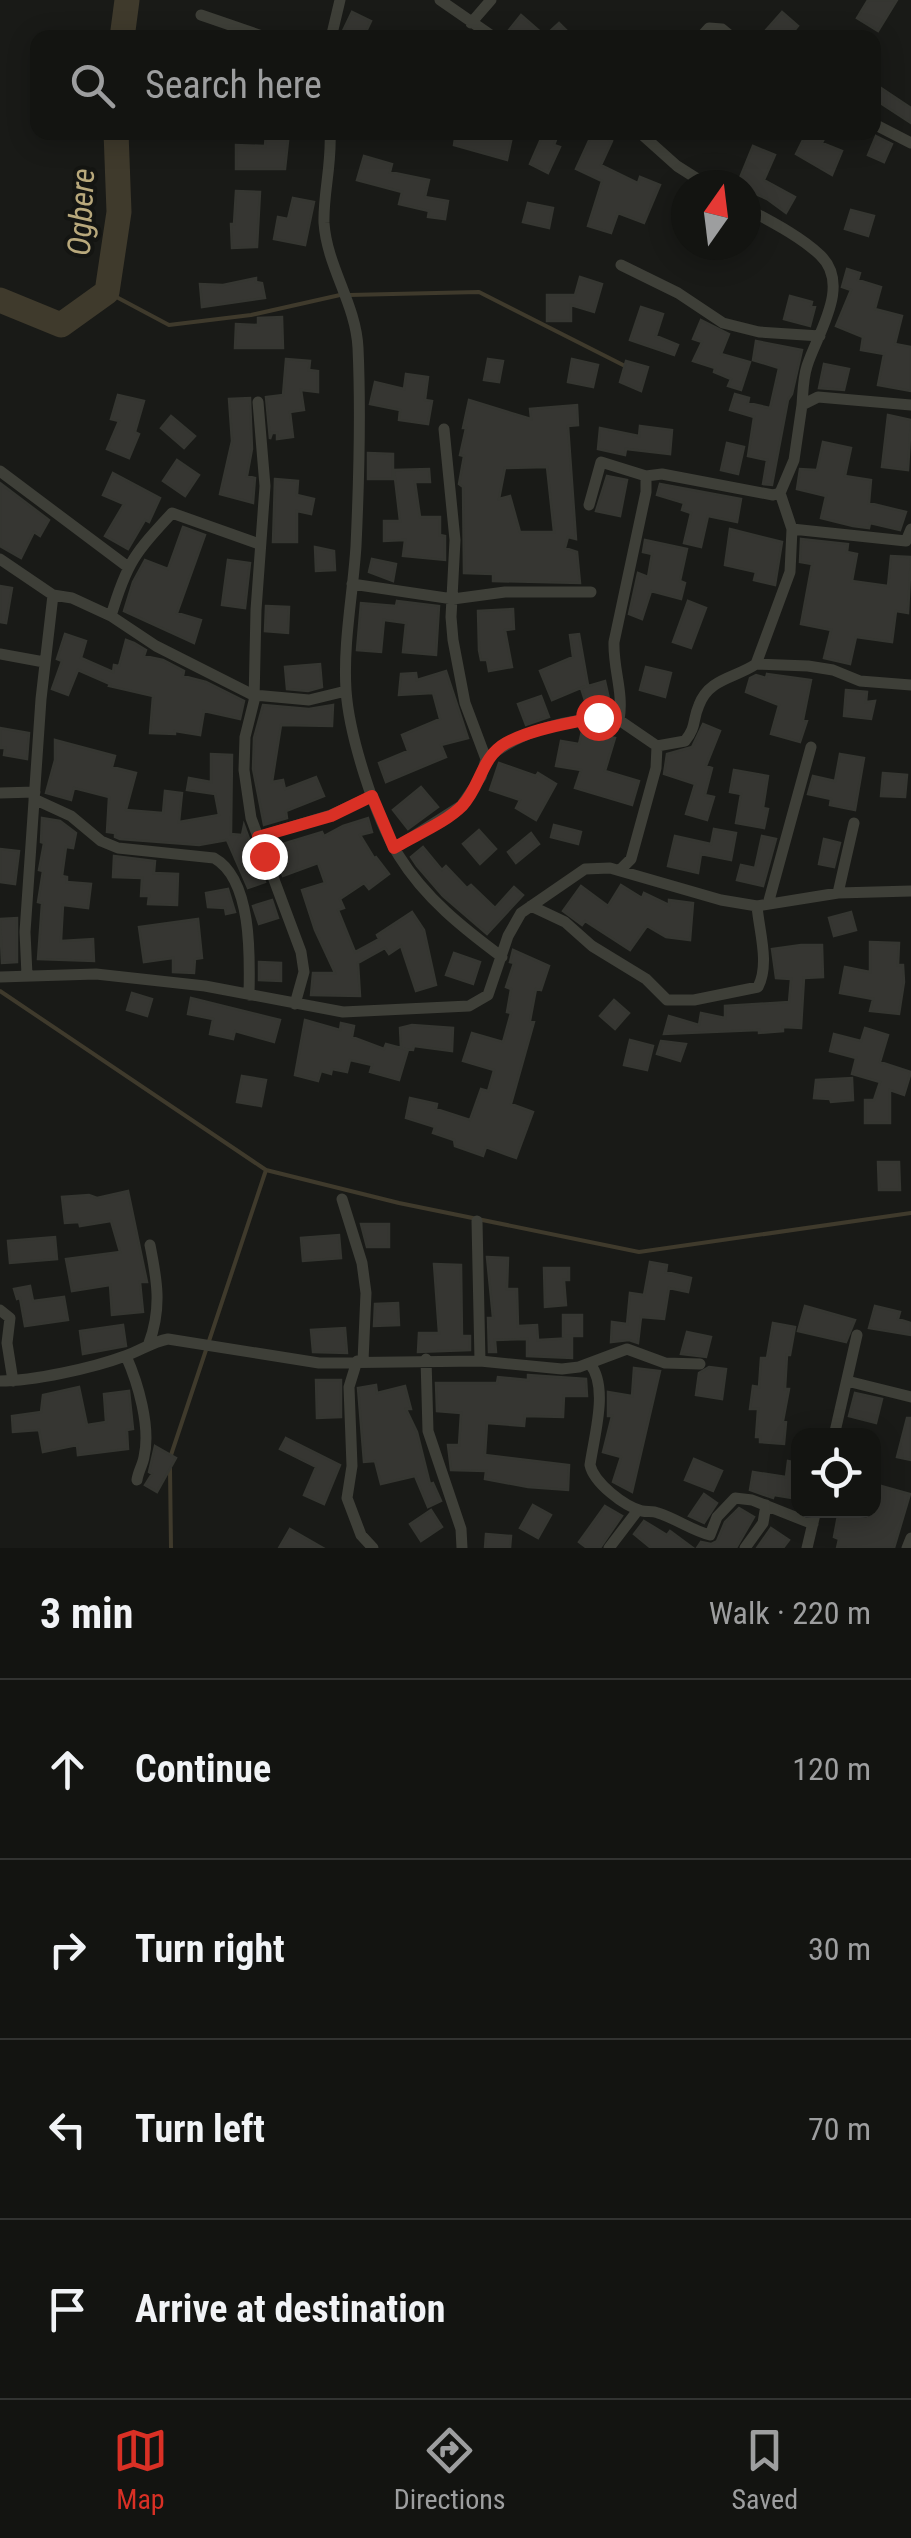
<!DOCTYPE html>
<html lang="en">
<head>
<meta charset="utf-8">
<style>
	body { margin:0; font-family:"Roboto Condensed",sans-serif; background:#1c1d1a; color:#f1f3f6 }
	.controls { position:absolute; right:30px; bottom:30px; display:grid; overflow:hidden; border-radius:20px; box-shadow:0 5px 25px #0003 }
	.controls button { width:90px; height:90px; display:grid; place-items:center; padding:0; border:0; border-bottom:2px solid #323331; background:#131411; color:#f1f3f6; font:50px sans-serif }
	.compass { position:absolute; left:671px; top:170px; width:90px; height:90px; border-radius:50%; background:#131411; box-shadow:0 5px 25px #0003; rotate:14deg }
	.stop { position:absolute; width:30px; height:30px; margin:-22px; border:8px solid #d93025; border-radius:50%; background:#fff }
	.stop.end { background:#d93025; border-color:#fff; box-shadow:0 2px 10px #0008 }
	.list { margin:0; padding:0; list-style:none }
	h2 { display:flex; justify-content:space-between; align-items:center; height:130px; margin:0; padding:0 40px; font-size:42px }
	h2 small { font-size:32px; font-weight:400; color:#9d9e9f }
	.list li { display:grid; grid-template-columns:65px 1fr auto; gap:30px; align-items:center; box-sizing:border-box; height:180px; padding:0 40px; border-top:2px solid #323331 }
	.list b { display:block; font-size:38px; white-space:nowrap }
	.list em { font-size:32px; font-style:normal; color:#9d9e9f }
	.icon { flex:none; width:55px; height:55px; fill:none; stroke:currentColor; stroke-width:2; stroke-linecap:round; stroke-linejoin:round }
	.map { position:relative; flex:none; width:911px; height:1548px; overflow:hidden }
	.search { position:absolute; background:#131411; box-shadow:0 5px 25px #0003; left:30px; right:30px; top:30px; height:110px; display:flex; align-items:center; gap:25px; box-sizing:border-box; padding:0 35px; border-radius:20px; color:#9d9e9f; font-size:38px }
	.sheet { height:850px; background:#131411 }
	nav { display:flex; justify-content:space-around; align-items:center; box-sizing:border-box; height:140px; border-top:2px solid #323331; background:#131411; font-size:28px; color:#9d9e9f }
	nav a { display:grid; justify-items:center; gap:5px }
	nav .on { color:#d93025 }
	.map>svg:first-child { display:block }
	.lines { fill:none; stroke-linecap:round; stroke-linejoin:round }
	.stream { stroke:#3f3a2c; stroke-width:4 }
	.river { stroke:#3f3a2c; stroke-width:25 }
	.building { fill:#363632; stroke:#353631; stroke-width:2.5; fill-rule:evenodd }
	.minor { stroke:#3e3f38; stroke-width:11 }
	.route { stroke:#d93025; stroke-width:12 }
	.labels { text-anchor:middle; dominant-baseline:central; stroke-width:8; stroke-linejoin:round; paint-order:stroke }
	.water-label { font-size:32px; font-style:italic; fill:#b9a97c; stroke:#141512 }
</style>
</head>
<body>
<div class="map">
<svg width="911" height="1548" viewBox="0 0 911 1548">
	<rect width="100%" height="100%" fill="#191a17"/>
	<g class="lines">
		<path class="stream" d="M107,292L169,325L251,315L340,295
			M349,295L479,292L627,367
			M0,991L266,1170L399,1203L639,1252L911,1213
			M170,1458L266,1170
			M170,1468L171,1548"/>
		<path class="river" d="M122,38L127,0
			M0,300L61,325L107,292L119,212L116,132"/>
	</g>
	<path class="building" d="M868,0H897L878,31L857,18Z
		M352,12L371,21L363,38L341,35Z
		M782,12L798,26L788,38H759Z
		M521,15L545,36L559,23L574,38H518L509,30Z
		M881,88L911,108V123L874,99Z
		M266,132H289L285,169H236V145L265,146Z
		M456,132H513L507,160L454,145Z
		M544,132H559L554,145L560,147L548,173L530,164Z
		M593,132L612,141L601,165L638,183L640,177L660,185L644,223L618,213L611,233L588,226L602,181L576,169Z
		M807,132H827L822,143L842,151L832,175L796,154Z
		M876,136L892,144L884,162L868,155Z
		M753,146L775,155L764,180L795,197L786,213L767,199L746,190V185H737Z
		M364,156L392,164L390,172L429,180L425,197L448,201L445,219L428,217L429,211L399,204L402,192L357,180Z
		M236,191L260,192L257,247L232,248L231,224H234Z
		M293,198L314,202L305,245L274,239L278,217L288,219Z
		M528,203L553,208L549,228L523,222Z
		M851,210L874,216L868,236L845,229Z
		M847,269L860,273L858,280L881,287L875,309L902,316L895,344L911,347V391L878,385L884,354L861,350L863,337L836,326L851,290L842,287Z
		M580,277L602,284L594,312L571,305V321H547V295H575Z
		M256,278V282L262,283L265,298L202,307L200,284L223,285Z
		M790,296L812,302L811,306L815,307L810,326L784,319Z
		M641,307L663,314L656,336L678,345L674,355L630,340Z
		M282,317L283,348H235L236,324L258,325V318Z
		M701,320L729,334L721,354L750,362L741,390L728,386L731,379L714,372L715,368L693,361L702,342L693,339Z
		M756,341L802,350L792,394L788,400L772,485L763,484L767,460L748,456L754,417L730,410L735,394L749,398L748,403L770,408L779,368L753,360Z
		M286,359L310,361L309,370L318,371V392L301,390L304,410L290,412L293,437L277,439V433H272L270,439L266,397L283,395Z
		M488,359L503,361L499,382L484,380Z
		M572,359L598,365L593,387L568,382Z
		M626,361L648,367L641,391L620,382Z
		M824,364L849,369L844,390L819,388Z
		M406,374L428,377L425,400L432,401L428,424L399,420L400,410L370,404L375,382L404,389Z
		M118,395L144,401L135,432L139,434L129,458L107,449L119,421L111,419Z
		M250,398L252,449L247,476L255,478L253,503L220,494L232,441L229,399Z
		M469,400L531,419L530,409L577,405L578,425L568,426L576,539L568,537L565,548L577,552L580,583L493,581V574L464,573L463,487L459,484L464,456L460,455L466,428H463ZM547,467L554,532H520L510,496L499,499L505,468Z
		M888,415L911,420L908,470L882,467Z
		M171,416L195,436L184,448L161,428Z
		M640,426L672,430L670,454L626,449L625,455L598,449L600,428L639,436Z
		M823,442L851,448L845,476L871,480L869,503L906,512L900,530L870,523L869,528L853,526L821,518L826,496L797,489L800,469L817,470Z
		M727,443L744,447L738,474L721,470Z
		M368,453L393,454V479H368Z
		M177,460L199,475L185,496L163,481Z
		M429,469L430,482H415L420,517H440V535L445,536V560L403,556L405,540L384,541V521H400L394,470Z
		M113,473L160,498L149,522L145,520L128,549L105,536L124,504L103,495Z
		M607,476L627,480L620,516L596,511Z
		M275,479L298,481L297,495L314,499L311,514L297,511V542H273Z
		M0,483L49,520L40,536L34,532L21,558L0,546Z
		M660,484L741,499L737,522L708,516L701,547L684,543L691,513L682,510L684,503L657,495Z
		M183,527L205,535L177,613L201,620L194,643L124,611L133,582L145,560L168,569Z
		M730,529L782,542L775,585L754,580L756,572L725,565Z
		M801,539L848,544L847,552L857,554L852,581L888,586L891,556L911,557L908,613L896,611L892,642L856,637L850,664L824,658L831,630L801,624L812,564L800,562Z
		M645,540L687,549L680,581L685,583L681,599L651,591L642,619L629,614L638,573L648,577L652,554L643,552Z
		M315,547L334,551L335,570L316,571Z
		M372,559L396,564L393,581L369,572Z
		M228,560L250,563L245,608L222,605Z
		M0,586L12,588L6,623L0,622Z
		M397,601L439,606L436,655L403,652L406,623L384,620L381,652L357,650L361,603L396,606Z
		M688,601L706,608L691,648L673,642Z
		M266,606L289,607L288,633L265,631Z
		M513,609L514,629L505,630L512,667L489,671L487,660H481L479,650L478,611Z
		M65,634L86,641L81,658L113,672L114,665L119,666L126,640L134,643L146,650L144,656L163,660L184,671L183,676L206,682L244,701L240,719L204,711L200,735L175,731V734L150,733L153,696L109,686L110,684L78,670L68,695L52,689L62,661L57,659Z
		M579,634L588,685L552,700L540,671L573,657L570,635Z
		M320,664L322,687L308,691L287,689L285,667Z
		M646,667L671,673L665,697L640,690Z
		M446,671L468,738L441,745L446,757L386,782L379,763L408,751L402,735L440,719L433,693L399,695L401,674L416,673L417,680Z
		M767,674L811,680L803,720L807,721L800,742L771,734L779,705L746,692L750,678L756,675L766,678Z
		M605,681L611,708L588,710L581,688Z
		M846,690L867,692L866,702L875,701L871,719L844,716Z
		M541,696L549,717L526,725L518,704Z
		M263,705L309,709L333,705L332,726L281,725L272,782L283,780L285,789L316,777L324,796L286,811L287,818L264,825L253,769L254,738Z
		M703,724L720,731L706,766L712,768L705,795L714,797L707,820L686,814L695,784L664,774L667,754L692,747Z
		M0,728L29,733L27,759L4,755L5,748H0Z
		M582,731L615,738L605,771L639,781L632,805L575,788L581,770L556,766L561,741L579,744Z
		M55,740L115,756L112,767L136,773L126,810L163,813L165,791L182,793L179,822L219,815L215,794L187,790L189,778L211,782V754L232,755L231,834L242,835L244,825L265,882L248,888L227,840L199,845L120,839L115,837V833L107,832L109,797L74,788L71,800L46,793L55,760Z
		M840,754L864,758L855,810L830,805L831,799L808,794L813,776L835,781Z
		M499,763L536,776L538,773L556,784L536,820L516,808L520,800L490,790Z
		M734,770L768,776L763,808L768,809L764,828L736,823L741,794L730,792Z
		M883,773L907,775L905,797L881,796Z
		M421,787L438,807L408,829L393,810Z
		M42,818L60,821L76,833L73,848L66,847L62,876L67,877V882L91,884L88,908L63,905L61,941L93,939L94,961L38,959L42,903L38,902L43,871L39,870L44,843L41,842Z
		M368,818L372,832L360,835L374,858L376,857L389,874L369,889L364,883L340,899L344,908L338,910L355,952L379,939L377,935L412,912L424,930L436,985L416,991L401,946L389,954L385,948L358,963L360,996L311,995L313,973H335L315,930L302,890L325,883L318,863L283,876L270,843L275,842L276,846L322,832L324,836L343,826Z
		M554,825L581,832L578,844L551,837Z
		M714,829L736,833L731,860L701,854L698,873L668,866L675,836L711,844Z
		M479,830L496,849L480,864L463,844Z
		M531,833L539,844L516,863L508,852Z
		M762,836L776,839L763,886L737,880L741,865L755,868Z
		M824,839L840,843L834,867L819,864Z
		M423,847L442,870L446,866L467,888L471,885L495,908L514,887L523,895L487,934L443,896L417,866L411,857Z
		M0,849L19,851L15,884L0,882Z
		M114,856L155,861L154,873L178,874L177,905L148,904L149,896H141L142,878L113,877Z
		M621,885L642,898L644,893L669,905V900L693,903L690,940L666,937L647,926L630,950L585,921L582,925L563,911L581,886L608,906Z
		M228,889L235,912L226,914L225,908L208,907L206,893Z
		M272,900L278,918L259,924L253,906Z
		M851,912L856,930L834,936L829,918Z
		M17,918V962L2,963L0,919Z
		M198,919L202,958L195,959L194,973L173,972V958L144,962L139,927Z
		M870,942L899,943L898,965H903L904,982L899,1014L870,1011L873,999L840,993L845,967L870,972Z
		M801,945H822L823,977L804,978L801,1028L783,1027V1031L759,1033V1030L664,1034L669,1016L699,1025L701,1013L725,1018V1006L789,1002L791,979L776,978L772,949Z
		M513,950L549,966L541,990L536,989L530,1021L534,1022L511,1104L533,1112L516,1158L486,1147L483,1156L455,1146L454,1140L433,1133L435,1127L406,1118L410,1098L437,1104L436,1109L470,1120L481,1089L488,1091L494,1070L463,1061L472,1033L503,1042L511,1013L507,1012L511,989L506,987L514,963L510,962Z
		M454,953L480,962L473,984L446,975Z
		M259,962L281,963V981L259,980Z
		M132,993L152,999L147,1016L127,1010Z
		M191,998L280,1020L274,1042L235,1031L233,1039L210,1034L213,1019L188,1014Z
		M614,1000L629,1013L615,1029L600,1016Z
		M305,1020L340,1030L341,1023L354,1026L352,1037L384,1049L386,1044L401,1048L400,1028L412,1025L453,1028L452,1051L414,1046L413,1050L404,1049L408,1050L399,1080L370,1072L372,1065L350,1060L347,1072L332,1069L331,1074L321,1071L318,1081L295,1075Z
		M865,1028L888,1035L880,1062L911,1072L904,1095L890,1090V1123H865V1100H874L880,1082L852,1074L856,1058L830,1051L834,1034L861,1041Z
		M630,1040L653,1046L647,1070L624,1065Z
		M661,1041L686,1044L680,1061L657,1054Z
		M242,1076L266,1080L261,1106L237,1102Z
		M852,1078L853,1100L831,1102L830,1099L814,1098L816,1080Z
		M878,1162H899L900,1190H879Z
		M128,1191L147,1282H140L143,1312L112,1315L110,1285L72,1291L66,1259L120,1252L111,1221L80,1226L79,1222L65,1223L62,1197L89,1195L97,1198Z
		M361,1224H389V1247H367Z
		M339,1235L341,1258L303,1261L301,1238Z
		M55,1237L57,1259L10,1263L8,1241Z
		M487,1257L508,1258L507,1289H517L518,1326L537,1325L538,1340L572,1338V1358L527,1356V1339L495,1340L496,1352H489L488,1318H493Z
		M650,1262L667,1265L666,1272L691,1278L688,1292L669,1288L664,1319L641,1317L638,1343L629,1340L611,1342L612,1322L627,1324L630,1293L644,1295Z
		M434,1264L461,1265L462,1336H470V1350L418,1352L419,1333H439Z
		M544,1268H569V1280H564L566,1305L545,1307Z
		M30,1286L33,1301L64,1297L68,1320L25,1326L20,1298L17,1299L14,1289Z
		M398,1303L399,1325L374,1326L375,1304Z
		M805,1306L855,1320L846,1342L798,1331Z
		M875,1306L900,1312L898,1319L911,1323V1335L869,1328Z
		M563,1315H582V1336H563Z
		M773,1323L795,1327L790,1355H787L785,1389H789L783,1421L786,1422L784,1444L760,1442V1437H756L758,1409H750L753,1386L759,1387L761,1358H767Z
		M123,1325L126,1346L83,1354L80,1331Z
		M345,1328L347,1353L313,1352L311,1330Z
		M687,1332L711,1337L706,1357L681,1354Z
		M709,1367L726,1369L722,1399L696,1395L699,1373Z
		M634,1368L660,1371L632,1492L613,1482L621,1457L603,1452L612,1416H608V1392L632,1396Z
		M528,1375L586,1379L587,1396H564L563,1417L525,1416L524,1426L487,1423L485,1455L569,1465L568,1490L528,1487L485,1479L486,1471L451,1470L448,1445H459L461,1413L437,1411L436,1383H497L498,1377L528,1380Z
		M316,1380H341V1417L317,1418Z
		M376,1385L377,1393L405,1386L411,1409H406L417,1432L430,1484L433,1483L441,1501L428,1507L415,1476L381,1484L375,1461L364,1462L358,1388Z
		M79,1387L87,1425L106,1422L104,1394L129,1391L133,1429L127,1430L128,1449L78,1455L77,1445L43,1452L39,1430L13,1432L12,1416L41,1412L43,1395Z
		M855,1393L882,1399L876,1423L849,1416Z
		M907,1418H911V1460L897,1457Z
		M286,1438L340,1465L324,1504L304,1495L316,1467L280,1449Z
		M155,1446L176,1458L157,1492L145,1485L152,1474L149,1472Z
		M694,1459L722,1471L713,1491L685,1480Z
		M788,1461L798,1463V1499L774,1495L773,1498L750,1490L753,1472L786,1477Z
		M874,1484L910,1494L894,1548H837L839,1539L834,1537L839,1510H874Z
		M704,1494L717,1503L704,1523L689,1516Z
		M533,1505L551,1515L538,1538L520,1528Z
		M605,1506L622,1516L600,1548H587L579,1542Z
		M739,1508L754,1517L736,1548H697L701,1542L711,1544L717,1541L725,1522Z
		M431,1510L442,1527L421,1541L410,1524Z
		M644,1521L667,1535L670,1531L693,1548H651L634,1534Z
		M771,1528L789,1540L783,1548H757Z
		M290,1529L323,1548H279Z
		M486,1534L511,1536L510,1548H485Z"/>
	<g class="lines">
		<path class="minor" d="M440,0L495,38
			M201,15L268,38
			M471,23L491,0
			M331,38L340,0
			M700,38L709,28L722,29L733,38
			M874,124L911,143
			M330,132C332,164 323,194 324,223C327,267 356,304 358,348C361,413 359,481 356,546C353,594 343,642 346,690C349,735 375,818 399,856C425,898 463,928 502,957
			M639,132L677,166L707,185
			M746,208C770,221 800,236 820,255C852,285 817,334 807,366C803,378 803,392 802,405
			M621,265L678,293L723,323L759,332L820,336
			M258,402L265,486L256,610L254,701L245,737L244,770L251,818L301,952L304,972L295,1004
			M0,471L128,567
			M589,505L601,462L646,476
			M792,529L906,541L911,529
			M0,559L53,595L72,598L111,616L156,646L253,695L309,700L346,691
			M352,584L453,599L505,592H591
			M111,616C127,562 135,553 172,513L259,544
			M0,654L44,662
			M756,664L808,666L833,670L860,681L911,685
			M619,720L657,746L656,768L631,859L620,870
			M657,746L685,741C697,726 692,721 699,705C709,678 736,678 756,664L790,572L792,529L780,493L794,460L802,405L818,397L911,405
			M486,759C521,730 575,715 619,720C624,693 613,669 614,642L646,492V476L662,474L773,495L780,493
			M0,793L35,792
			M34,799L71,816L101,841L118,848L214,858C252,879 250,956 249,995
			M258,837L331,815L372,796
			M395,848L461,806L481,777L486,759L465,703L453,640L451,617L455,540L444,429
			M838,893L854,823
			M768,904L811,747
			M531,906L565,922L592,946L646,979L667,1000H694L758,987C770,964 759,931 757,906
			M27,975L25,932L41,699L53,595
			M0,977L96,974L205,986L343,1012L469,1006L488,995L508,936L521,913L585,869L610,868L721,900L757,906L838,893L911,891
			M342,1199L362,1263L366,1293L363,1361
			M477,1221L480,1361
			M0,1310L10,1318L7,1343L13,1381
			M149,1343C162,1308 157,1280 150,1245
			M126,1356C138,1383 151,1427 144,1457C143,1464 138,1472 137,1480
			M426,1359L428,1431L461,1529L462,1548
			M357,1361L349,1387L352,1466L347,1498L361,1535L373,1548
			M590,1364C609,1387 594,1436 590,1465C594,1483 624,1506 642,1511C648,1512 653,1511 658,1513C677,1519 691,1530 710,1535L717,1517L735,1498L752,1500L813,1524
			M0,1381C33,1381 93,1368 125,1356C140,1351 152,1342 168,1339L319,1363L480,1361L562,1369L579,1367L627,1349L665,1363L700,1364
			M847,1381L911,1397
			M834,1436L857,1335
			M609,1548L638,1510
			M745,1548L763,1523L766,1505
			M807,1548L816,1510
			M907,1548L911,1538"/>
	</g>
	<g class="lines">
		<path class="route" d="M264,856L258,837L331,816L372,796L394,848C415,835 445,823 462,806C481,786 481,757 506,743C534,728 568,724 598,717"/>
	</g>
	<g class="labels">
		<g class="water-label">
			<text transform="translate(81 212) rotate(-87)">Ogbere</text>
		</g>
	</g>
</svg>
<div class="controls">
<button><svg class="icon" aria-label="locate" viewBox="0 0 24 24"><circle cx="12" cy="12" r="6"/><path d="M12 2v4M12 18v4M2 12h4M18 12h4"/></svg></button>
</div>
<svg class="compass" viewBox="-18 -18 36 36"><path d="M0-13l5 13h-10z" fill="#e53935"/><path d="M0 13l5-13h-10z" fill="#9d9e9f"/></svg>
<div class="stop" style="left:598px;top:717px"></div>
<div class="stop end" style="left:264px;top:856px"></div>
<div class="search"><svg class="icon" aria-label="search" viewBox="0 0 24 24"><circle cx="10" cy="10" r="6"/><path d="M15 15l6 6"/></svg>Search here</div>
</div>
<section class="sheet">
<h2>3 min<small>Walk · 220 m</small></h2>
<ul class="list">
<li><svg class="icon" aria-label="ahead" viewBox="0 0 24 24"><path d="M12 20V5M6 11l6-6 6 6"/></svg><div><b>Continue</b></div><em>120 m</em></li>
<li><svg class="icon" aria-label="right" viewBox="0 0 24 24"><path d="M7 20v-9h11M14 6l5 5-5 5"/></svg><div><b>Turn right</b></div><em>30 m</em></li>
<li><svg class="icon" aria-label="left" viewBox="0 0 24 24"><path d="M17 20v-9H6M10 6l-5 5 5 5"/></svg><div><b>Turn left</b></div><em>70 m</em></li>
<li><svg class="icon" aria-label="arrive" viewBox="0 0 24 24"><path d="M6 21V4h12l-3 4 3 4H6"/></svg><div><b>Arrive at destination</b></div></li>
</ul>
</section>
<nav>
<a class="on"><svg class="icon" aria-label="map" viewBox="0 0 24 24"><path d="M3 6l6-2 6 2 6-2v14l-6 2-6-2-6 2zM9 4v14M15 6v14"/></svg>Map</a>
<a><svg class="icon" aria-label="directions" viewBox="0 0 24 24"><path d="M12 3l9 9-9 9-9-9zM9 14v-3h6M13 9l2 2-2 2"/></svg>Directions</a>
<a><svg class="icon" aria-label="saved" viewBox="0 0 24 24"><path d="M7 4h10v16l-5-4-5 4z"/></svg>Saved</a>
</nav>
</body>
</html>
